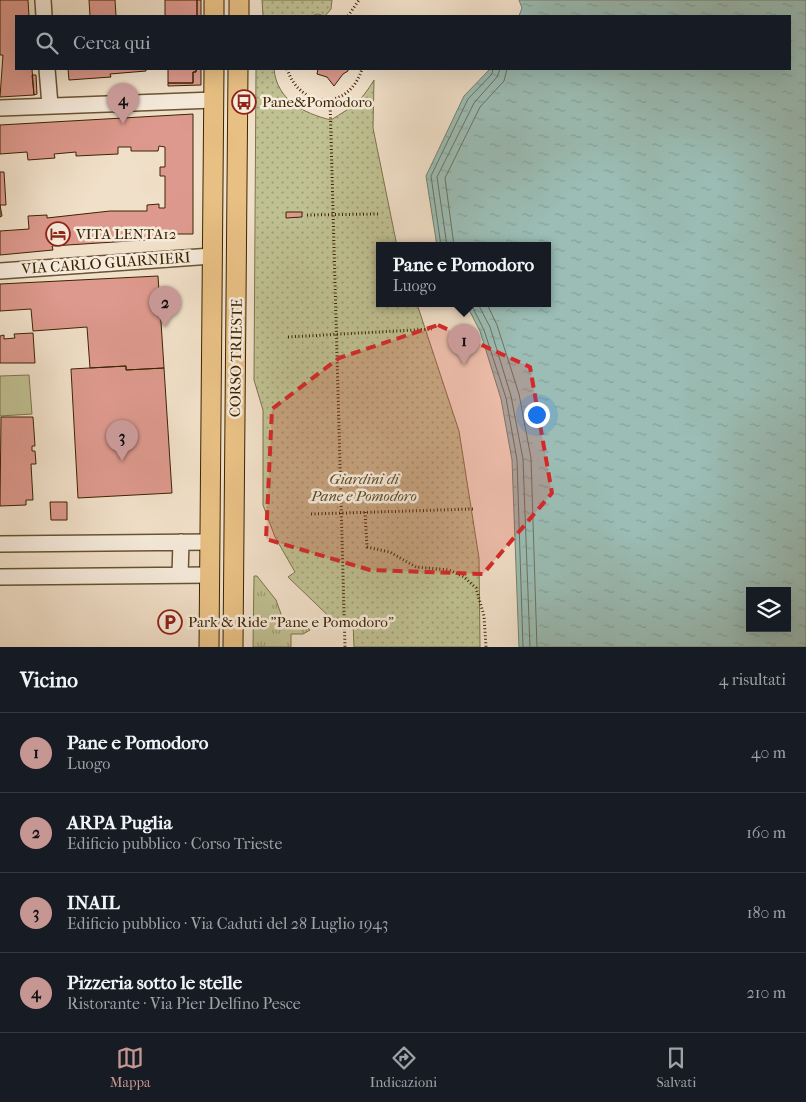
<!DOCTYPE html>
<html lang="it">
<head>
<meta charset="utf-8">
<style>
	body { margin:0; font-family:"IM FELL French Canon",serif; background:#242831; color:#f1f3f6 }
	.controls { position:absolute; right:15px; bottom:15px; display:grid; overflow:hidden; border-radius:0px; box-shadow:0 5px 20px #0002 }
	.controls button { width:45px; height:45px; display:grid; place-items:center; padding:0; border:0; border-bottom:1px solid #363941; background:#171b24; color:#f1f3f6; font:25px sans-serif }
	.you { position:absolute; left:536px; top:414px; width:18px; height:18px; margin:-12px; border:4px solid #fff; border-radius:50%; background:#1a73e8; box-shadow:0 0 0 8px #1a73e833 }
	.badge { display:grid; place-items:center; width:32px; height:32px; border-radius:50%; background:#c59692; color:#111; font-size:16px; font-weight:700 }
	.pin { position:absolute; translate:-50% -41px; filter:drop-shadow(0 1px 2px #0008) }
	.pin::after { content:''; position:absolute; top:26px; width:18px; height:15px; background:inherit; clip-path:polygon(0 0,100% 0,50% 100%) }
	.popup { position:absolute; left:376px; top:242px; width:175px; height:65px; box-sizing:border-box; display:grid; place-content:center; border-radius:0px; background:#171b24; filter:drop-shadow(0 1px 4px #0005); font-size:16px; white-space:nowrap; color:#9ea1a6 }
	.popup b { font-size:19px; color:#f1f3f6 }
	.popup::after { content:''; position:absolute; left:50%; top:100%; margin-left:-10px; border:10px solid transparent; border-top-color:#171b24 }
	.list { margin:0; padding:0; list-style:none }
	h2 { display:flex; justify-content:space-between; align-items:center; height:65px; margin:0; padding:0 20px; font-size:21px }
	h2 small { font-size:16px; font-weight:400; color:#9ea1a6 }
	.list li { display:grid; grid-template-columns:32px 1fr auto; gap:15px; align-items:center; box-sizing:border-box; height:80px; padding:0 20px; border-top:1px solid #363941 }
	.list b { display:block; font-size:19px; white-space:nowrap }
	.list p { margin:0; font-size:16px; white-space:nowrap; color:#9ea1a6 }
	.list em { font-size:16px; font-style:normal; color:#9ea1a6 }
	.icon { flex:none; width:28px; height:28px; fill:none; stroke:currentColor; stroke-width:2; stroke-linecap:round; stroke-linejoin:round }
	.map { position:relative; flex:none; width:806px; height:647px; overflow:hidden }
	.search { position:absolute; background:#171b24; box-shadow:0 5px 20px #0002; left:15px; right:15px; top:15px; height:55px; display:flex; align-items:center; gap:12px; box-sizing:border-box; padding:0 18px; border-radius:0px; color:#9ea1a6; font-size:19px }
	.sheet { height:385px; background:#171b24 }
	nav { display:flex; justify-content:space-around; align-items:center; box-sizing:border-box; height:70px; border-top:1px solid #363941; background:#171b24; font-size:14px; color:#9ea1a6 }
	nav a { display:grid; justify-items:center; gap:2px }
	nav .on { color:#c59692 }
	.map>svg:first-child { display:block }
	.grass { fill:url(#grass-tufts); stroke:#7e734a }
	.park { fill:url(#park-dots); stroke:#7e734a }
	.pitch { fill:#c0c193; stroke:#7e734a }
	.water { fill:url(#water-ripples); stroke:#75806d; fill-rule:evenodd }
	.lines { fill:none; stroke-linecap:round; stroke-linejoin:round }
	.shore { stroke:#6c715b; stroke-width:1 }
	.building { fill:#dd998d; stroke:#3c2501 }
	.minor-casing { stroke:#695433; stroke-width:18 }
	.major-casing { stroke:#3c2501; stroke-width:21 }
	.path { stroke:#3c2501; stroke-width:3; stroke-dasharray:1 2.5; stroke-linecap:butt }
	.minor { stroke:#f6ebdc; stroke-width:15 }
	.major { stroke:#e8c084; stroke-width:19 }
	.marked { fill:#d62828; fill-opacity:0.2; stroke:#d62828; stroke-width:4; stroke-dasharray:10 6; stroke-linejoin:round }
	.labels { text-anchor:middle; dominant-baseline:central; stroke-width:5; stroke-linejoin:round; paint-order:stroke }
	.poi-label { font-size:15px; fill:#3c2501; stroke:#f6ebdc; text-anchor:start }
	.street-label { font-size:15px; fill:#3c2501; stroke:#f6ebdc }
	.park-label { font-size:15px; font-style:italic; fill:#5d4c26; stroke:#f6ebdc }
</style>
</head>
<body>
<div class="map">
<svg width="806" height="647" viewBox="0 0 806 647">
	<defs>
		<pattern id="grass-tufts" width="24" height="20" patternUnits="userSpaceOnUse" patternTransform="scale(1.25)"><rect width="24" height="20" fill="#c0c193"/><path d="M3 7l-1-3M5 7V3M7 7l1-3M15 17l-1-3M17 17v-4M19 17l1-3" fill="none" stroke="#9d9d76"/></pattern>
		<pattern id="park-dots" width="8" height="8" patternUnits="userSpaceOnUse" patternTransform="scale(1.25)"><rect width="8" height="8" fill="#c0c193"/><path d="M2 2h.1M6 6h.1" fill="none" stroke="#9d9d76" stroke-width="1.8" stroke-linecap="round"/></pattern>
		<pattern id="water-ripples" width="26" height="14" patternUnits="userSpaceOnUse" patternTransform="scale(1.25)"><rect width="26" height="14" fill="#9bbdb5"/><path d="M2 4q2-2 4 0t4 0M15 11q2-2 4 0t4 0" fill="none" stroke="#86a29a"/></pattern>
	</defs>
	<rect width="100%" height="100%" fill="#f1e0c9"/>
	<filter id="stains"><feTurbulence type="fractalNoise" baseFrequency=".004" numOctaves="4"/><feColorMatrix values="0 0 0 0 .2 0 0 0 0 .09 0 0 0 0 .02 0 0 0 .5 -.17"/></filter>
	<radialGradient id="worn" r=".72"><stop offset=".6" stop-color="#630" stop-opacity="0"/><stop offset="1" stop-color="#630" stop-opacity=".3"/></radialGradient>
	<path class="grass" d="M254,576H257L276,600L285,625L303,624L310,630L303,634H291V647H253Z"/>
	<path class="park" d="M262,0H332L331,9L325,16L317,14L312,16H263Z
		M256,69H274C277,100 303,113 331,120C353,106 360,103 374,80L373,128L397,246H380V304H417L459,431L479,558L480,647H354L353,623L339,622L341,628L288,577L295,572L275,537L263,505V410L254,380Z"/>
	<path class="pitch" d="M29,375L32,414L0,416V376Z"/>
	<path class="water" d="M519,0H806V647H519L512,460L501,399L480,331L466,304H548V246H437L426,176L464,96L490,69H790V16H519L522,8ZM750,591H787V628H750Z"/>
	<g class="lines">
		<path class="shore" d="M441,246L431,176L468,99L492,74L493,69
			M447,246L437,177L474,103L497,77L500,69
			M454,246L445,178L480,107L504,81L507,69
			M471,304L484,330L506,398L517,460L523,647
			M478,304L490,327L511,396L523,459L530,647
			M487,304L497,325L519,394L531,458L537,647"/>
	</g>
	<path class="building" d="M0,0H28L29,16H16V69H32L34,95L0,97L3,55H0Z
		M89,0H115L116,16H90Z
		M165,0H197V16H165Z
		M197,0H201V16H197Z
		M68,69H146V71L110,74L111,77L69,80Z
		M168,69H196V72H193V83H168Z
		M196,69H201V85L168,86V83H193V72H196Z
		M318,69H348V71L343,74L334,86L327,77L317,74Z
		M32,75H36L37,94L34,95Z
		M193,114V234H160L161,239L52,246L53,250L0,255V231L29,229L28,216L47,215V218L110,211H147V205L159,204V208H165V176H160V167H165V147L159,146L158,151H131V147H118V154L76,156V152L54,154L55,158L28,160L27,152L0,154V125Z
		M0,172H4L6,205H0L2,216L0,217Z
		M286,212H302V217L286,218Z
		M158,276L164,368L126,370V366L90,368L87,327L33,331L31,309L0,311V284Z
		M33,333L35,363H0V336L4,335V339L15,338L14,334Z
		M126,366V370L164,368L172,493L78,498L71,369Z
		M1,417H33L35,446H32V451H35L36,464H31L33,500H26V505L0,506Z
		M50,502H67V520H51Z"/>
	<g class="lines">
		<g class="minor-casing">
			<path id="minor" d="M43,0L44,16
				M47,69L50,105
				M0,108L214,100
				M0,271L212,256
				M0,544L210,542
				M180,575L181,542
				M0,577L210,575"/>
		</g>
		<g class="major-casing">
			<path id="major" d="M214,16V0
				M239,16V0
				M209,647L214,69
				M233,647L238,69"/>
		</g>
		<path class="path" d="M348,16L359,0
			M287,69C301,110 349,111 362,69
			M330,100L345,647
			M307,215L379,214
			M288,337L432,329
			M365,512L367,547L390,552L416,567L449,570L464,577L476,588L484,616L486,647
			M311,514L473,509"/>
		<use href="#minor" class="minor"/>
		<use href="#major" class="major"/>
	</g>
	<path class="marked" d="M438,325L530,367L552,493L483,574L370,570L266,539L272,409L339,358Z"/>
	<defs>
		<g id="bus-ring" transform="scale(1.25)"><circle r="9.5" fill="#f6ebdc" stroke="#8f2418" stroke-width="1.5"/><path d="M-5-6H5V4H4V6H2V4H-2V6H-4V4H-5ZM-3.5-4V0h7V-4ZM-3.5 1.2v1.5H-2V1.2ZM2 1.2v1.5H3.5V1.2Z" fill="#8f2418"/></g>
		<g id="hotel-ring" transform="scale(1.25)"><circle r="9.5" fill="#f6ebdc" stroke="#8f2418" stroke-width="1.5"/><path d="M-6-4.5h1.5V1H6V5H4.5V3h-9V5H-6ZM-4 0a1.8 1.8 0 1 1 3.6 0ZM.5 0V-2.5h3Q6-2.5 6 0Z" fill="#8f2418"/></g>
		<g id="parking-ring" transform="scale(1.25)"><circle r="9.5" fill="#f6ebdc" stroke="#8f2418" stroke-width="1.5"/><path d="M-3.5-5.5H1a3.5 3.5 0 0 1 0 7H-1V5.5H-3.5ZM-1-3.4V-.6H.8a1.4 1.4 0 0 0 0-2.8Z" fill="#8f2418"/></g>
	</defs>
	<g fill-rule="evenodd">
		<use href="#bus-ring" x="244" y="102"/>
		<use href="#hotel-ring" x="58" y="234"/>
		<use href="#parking-ring" x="170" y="622"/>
	</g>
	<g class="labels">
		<g class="poi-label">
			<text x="262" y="102">Pane&amp;Pomodoro</text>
			<text x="76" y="234">VITA LENTA12</text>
			<text x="188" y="622">Park &amp; Ride "Pane e Pomodoro"</text>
		</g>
		<g class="street-label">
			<text transform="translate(106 263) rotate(-4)">VIA CARLO GUARNIERI</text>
			<text transform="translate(236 358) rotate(-89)">CORSO TRIESTE</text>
		</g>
		<g class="park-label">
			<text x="364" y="479">Giardini di<tspan x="364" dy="17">Pane e Pomodoro</tspan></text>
		</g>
	</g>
	<rect width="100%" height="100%" filter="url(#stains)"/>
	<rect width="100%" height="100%" fill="url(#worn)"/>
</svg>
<div class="controls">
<button><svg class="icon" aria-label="layers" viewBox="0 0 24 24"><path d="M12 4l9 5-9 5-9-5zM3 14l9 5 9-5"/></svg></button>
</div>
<div class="you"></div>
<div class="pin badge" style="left:464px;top:365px">1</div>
<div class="popup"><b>Pane e Pomodoro</b>Luogo</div>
<div class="pin badge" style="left:165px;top:327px">2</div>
<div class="pin badge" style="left:122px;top:461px">3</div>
<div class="pin badge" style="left:123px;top:124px">4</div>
<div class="search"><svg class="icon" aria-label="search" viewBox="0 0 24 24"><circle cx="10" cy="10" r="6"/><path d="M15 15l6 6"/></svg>Cerca qui</div>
</div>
<section class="sheet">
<h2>Vicino<small>4 risultati</small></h2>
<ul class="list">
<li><span class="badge">1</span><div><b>Pane e Pomodoro</b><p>Luogo</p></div><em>40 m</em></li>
<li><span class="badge">2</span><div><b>ARPA Puglia</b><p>Edificio pubblico · Corso Trieste</p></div><em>160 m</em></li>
<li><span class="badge">3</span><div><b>INAIL</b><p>Edificio pubblico · Via Caduti del 28 Luglio 1943</p></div><em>180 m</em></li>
<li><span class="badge">4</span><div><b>Pizzeria sotto le stelle</b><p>Ristorante · Via Pier Delfino Pesce</p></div><em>210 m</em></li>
</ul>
</section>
<nav>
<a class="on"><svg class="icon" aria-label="map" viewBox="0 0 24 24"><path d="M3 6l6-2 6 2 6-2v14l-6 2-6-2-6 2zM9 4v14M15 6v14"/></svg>Mappa</a>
<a><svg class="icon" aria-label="directions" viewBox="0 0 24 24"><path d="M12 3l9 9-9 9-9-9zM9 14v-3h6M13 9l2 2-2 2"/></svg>Indicazioni</a>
<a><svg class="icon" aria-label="saved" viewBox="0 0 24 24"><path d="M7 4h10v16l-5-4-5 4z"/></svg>Salvati</a>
</nav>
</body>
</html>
